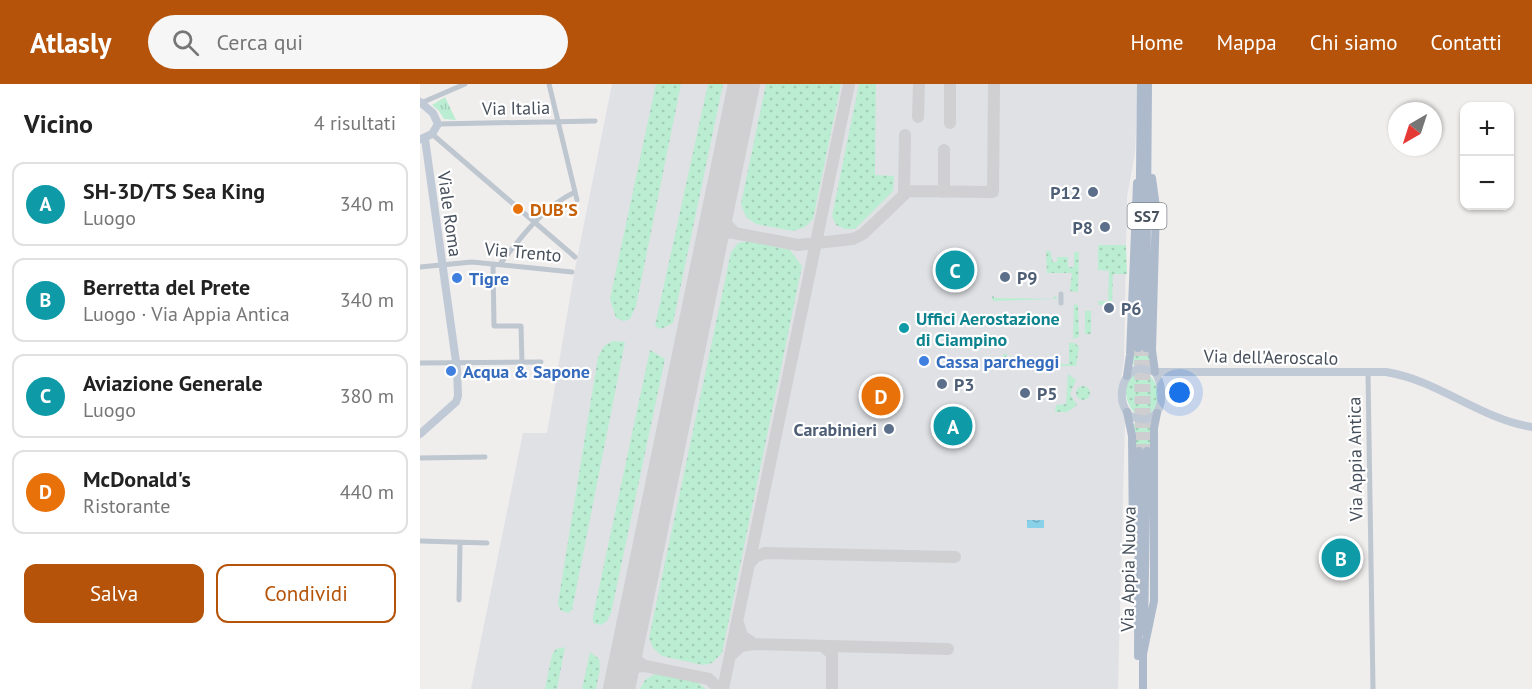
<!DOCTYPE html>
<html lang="it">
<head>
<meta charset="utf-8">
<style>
	body { margin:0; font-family:"PT Sans",sans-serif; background:#f6f6f6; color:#222 }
	.controls { position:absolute; right:18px; top:18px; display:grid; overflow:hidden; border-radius:12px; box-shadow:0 2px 4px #0004 }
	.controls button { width:54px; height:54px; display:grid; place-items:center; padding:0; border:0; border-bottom:2px solid #e0e0e0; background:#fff; color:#222; font:30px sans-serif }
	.compass { position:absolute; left:968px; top:18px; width:54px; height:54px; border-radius:50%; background:#fff; box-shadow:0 2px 4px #0004; rotate:219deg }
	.you { position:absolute; left:760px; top:309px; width:21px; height:21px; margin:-15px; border:4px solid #fff; border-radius:50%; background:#1a73e8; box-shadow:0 0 0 9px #1a73e833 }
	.badge { display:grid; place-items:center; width:39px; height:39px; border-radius:50%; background:#b45309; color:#fff; font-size:20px; font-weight:700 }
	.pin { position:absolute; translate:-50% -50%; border:3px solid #fff; box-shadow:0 2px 6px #0006 }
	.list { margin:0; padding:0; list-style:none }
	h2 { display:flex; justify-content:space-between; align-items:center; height:78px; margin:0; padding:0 24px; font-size:26px }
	h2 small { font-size:20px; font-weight:400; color:#767676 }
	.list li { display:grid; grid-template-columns:39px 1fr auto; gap:18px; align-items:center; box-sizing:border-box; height:84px; margin:0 12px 12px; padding:0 12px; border:2px solid #e0e0e0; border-radius:12px }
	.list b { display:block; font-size:22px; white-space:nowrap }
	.list p { margin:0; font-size:20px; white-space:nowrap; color:#767676 }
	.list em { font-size:20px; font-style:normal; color:#767676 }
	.actions { display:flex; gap:12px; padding:18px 24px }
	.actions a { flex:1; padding:14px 0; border:2px solid #b45309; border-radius:12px; text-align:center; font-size:21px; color:#b45309 }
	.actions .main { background:#b45309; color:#fff }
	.icon { flex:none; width:33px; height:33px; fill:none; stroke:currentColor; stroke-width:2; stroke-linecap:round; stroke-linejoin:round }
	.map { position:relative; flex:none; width:1112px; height:605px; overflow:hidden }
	header { display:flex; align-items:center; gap:36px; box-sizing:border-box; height:84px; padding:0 30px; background:#b45309; color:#fff }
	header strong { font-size:28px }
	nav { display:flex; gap:33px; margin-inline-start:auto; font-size:21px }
	.search { width:420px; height:54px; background:#f6f6f6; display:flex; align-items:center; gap:15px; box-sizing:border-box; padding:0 21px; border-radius:33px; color:#767676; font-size:22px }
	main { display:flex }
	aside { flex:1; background:#fff }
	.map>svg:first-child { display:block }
	.airport { fill:#dfe1e5 }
	.grass { fill:url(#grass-dots) }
	.park { fill:url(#park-tufts) }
	.water { fill:url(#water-ripples) }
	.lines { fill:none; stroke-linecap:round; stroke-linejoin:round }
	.taxiway { stroke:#d0d0d2; stroke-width:12 }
	.runway { stroke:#d0d0d2; stroke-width:32 }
	.primary-tunnel { stroke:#cecdd0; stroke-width:8; stroke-dasharray:8 4; stroke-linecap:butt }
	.street { stroke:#bec6cf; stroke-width:5 }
	.secondary { stroke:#c0c9d6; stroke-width:8 }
	.primary { stroke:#adbacc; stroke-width:8 }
	.service-dot { fill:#5c6f8a; stroke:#fff; stroke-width:2 }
	.food-dot { fill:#e8710a; stroke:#fff; stroke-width:2 }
	.shop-dot { fill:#3f7fe0; stroke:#fff; stroke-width:2 }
	.culture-dot { fill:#0f9aa8; stroke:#fff; stroke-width:2 }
	.labels { text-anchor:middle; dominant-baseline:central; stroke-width:4.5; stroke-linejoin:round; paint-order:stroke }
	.shield { fill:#fff; stroke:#7e848c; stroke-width:1.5 }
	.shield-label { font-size:16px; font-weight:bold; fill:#464f5a }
	.street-label { font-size:18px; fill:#464f5a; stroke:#fff }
	.service-label { font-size:18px; font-weight:bold; fill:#4e5e75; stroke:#fff; text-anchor:start }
	.food-label { font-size:18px; font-weight:bold; fill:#c56008; stroke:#fff; text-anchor:start }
	.shop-label { font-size:18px; font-weight:bold; fill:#366cbe; stroke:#fff; text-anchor:start }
	.culture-label { font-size:18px; font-weight:bold; fill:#0d838f; stroke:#fff; text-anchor:start }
</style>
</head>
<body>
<header>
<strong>Atlasly</strong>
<div class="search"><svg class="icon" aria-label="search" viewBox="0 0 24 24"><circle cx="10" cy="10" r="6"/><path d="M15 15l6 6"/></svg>Cerca qui</div>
<nav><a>Home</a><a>Mappa</a><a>Chi siamo</a><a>Contatti</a></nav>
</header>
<main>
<aside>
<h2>Vicino<small>4 risultati</small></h2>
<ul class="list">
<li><span class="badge" style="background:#0f9aa8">A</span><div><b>SH-3D/TS Sea King</b><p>Luogo</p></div><em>340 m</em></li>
<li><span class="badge" style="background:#0f9aa8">B</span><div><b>Berretta del Prete</b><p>Luogo · Via Appia Antica</p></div><em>340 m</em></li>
<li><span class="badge" style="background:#0f9aa8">C</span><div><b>Aviazione Generale</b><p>Luogo</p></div><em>380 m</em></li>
<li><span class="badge" style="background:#e8710a">D</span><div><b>McDonald's</b><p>Ristorante</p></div><em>440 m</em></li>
</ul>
<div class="actions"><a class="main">Salva</a><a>Condividi</a></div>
</aside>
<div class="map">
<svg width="1112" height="605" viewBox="0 0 1112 605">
	<defs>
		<pattern id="grass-dots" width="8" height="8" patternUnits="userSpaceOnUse" patternTransform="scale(1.5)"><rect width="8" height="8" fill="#bbedd2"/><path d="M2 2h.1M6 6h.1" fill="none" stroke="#a2cdb7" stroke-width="1.8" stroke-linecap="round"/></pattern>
		<pattern id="park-tufts" width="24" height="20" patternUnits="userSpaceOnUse" patternTransform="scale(1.5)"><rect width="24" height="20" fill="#bbedd2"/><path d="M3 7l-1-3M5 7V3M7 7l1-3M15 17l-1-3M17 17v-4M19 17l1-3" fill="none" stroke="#a2cdb7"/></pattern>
		<pattern id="water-ripples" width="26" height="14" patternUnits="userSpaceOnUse" patternTransform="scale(1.5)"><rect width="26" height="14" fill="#89d0e9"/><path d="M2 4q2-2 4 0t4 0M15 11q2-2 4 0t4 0" fill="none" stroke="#72abc0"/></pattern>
	</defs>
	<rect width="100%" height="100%" fill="#f0eded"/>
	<path class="airport" d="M192,0H718L715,69L707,113L704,277L699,307L705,335L698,605H51L103,349H127L154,190Z"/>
	<path class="grass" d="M236,0H261L216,222L210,235L204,237L196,234L190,215Z
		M288,0H303L253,239L241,245L235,242Z
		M346,0H421L393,135L385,143L373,147L336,140L326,133L321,120Z
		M439,0H456L455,91L474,92L473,107L435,145H425L416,141L412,132Z
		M330,157L370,166L382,182L302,569L292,579L283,581L242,572L233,564L229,554L311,168L318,159Z
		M678,161H706L707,190H693L692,222L679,221L678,217H688L689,187L678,186Z
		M626,167H630L633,178H637V173H648V183H654V168H659L658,208L650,207L652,189H627Z
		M574,211V214L633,215L635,212L638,215L573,217L572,213Z
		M654,220L658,221L659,253L653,255Z
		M665,227H671V250H665Z
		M193,257L205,258L152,526L148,529L140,526L138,519L178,273L184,262Z
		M649,259H655L659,263L656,282H583V270H587V280H649Z
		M230,266L245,275L191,529L187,537L181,541L173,539V532Z
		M714,266H729L730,281H713Z
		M724,288C737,293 742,313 734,325C715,355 687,289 724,288Z
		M648,290L656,296L650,310L657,321L647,328H635L636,321L646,320Z
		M656 309a7 7 0 1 1 14 0a7 7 0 1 1-14 0Z
		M731,339L730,366L715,367L713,340Z
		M145,563L137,605H125L132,571L136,565Z
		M170,568L179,575L180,585L176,605H162Z
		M235,590L277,598L286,605H220L225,596Z"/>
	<path class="park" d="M25,13L36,36L24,35L19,27L12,21Z"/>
	<path class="water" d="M607,436H624V444H607Z"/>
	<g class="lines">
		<path class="taxiway" d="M498,33L499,0
			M530,39V0
			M524,66V108
			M484,109L485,51
			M300,119V134L314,148
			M290,166L299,152L309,148L378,161L433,155L443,150L488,107L573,108L574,0
			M330,479L335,473L345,469L535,473
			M209,558L214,575L225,582
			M334,560L528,565
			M403,562L412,570V605
			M311,571L321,562L334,560L322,552L318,539
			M201,593L214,583L225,582L289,595L299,605
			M303,605L429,0"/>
		<path class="runway" d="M199,605L324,0"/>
		<path class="primary-tunnel" d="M718,264L719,367
			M726,264L727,367"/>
		<path class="street" d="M129,0L157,116
			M1,19L45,0
			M18,40L175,37
			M12,50L155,173
			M73,180L74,242H101L102,279
			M80,180C102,152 122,124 155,108
			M0,183L52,178L152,188
			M641,219V210
			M0,279L121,278
			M948,289L953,605
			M0,374L65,373
			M0,457L67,459
			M39,516L40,458"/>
		<path class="secondary" d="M0,18L13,29L18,40L12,50L1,55
			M720,284L735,288C748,309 742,348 709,331C697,316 700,290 720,284Z
			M735,288H966C1018,296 1060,335 1112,343
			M0,350L36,318L38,312L37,285L5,55"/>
		<path class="primary" d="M732,94L736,123L732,266L735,288
			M718,264L721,0
			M726,264L728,0
			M707,292L710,271L717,99
			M707,328L712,352L713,462
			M724,548L727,367
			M723,566V605
			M723,570L734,517V344L737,329
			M718,572L719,367"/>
	</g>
	<g class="service-dot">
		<circle cx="673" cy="108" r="6"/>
		<circle cx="685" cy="143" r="6"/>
		<circle cx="585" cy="193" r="6"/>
		<circle cx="689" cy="224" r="6"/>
		<circle cx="522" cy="300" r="6"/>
		<circle cx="605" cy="309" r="6"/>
		<circle cx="469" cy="345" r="6"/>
	</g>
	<circle class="food-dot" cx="98" cy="125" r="6"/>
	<g class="shop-dot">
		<circle cx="37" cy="194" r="6"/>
		<circle cx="504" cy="277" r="6"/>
		<circle cx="31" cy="287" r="6"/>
	</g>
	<circle class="culture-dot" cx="484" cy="244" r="6"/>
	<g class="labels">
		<rect class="shield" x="707.5" y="119" width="39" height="26" rx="4.5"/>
		<g class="shield-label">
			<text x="727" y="132">SS7</text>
		</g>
		<g class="street-label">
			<text transform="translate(96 24) rotate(-1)">Via Italia</text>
			<text transform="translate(30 130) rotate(82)">Viale Roma</text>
			<text transform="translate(103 168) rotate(5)">Via Trento</text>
			<text transform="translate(851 273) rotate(1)">Via dell'Aeroscalo</text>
			<text transform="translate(935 375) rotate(-91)">Via Appia Antica</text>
			<text transform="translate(708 485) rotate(-89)">Via Appia Nuova</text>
		</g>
		<g class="service-label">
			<text x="661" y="108" text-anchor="end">P12</text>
			<text x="673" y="143" text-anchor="end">P8</text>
			<text x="597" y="193">P9</text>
			<text x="701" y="224">P6</text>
			<text x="534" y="300">P3</text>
			<text x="617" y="309">P5</text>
			<text x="457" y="345" text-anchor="end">Carabinieri</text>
		</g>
		<g class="food-label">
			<text x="110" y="125">DUB'S</text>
		</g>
		<g class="shop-label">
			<text x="49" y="194">Tigre</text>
			<text x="516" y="277">Cassa parcheggi</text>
			<text x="43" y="287">Acqua &amp; Sapone</text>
		</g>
		<g class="culture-label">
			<text x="496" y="234">Uffici Aerostazione<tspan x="496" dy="21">di Ciampino</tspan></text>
		</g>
	</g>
</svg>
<div class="controls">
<button>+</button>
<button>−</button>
</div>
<svg class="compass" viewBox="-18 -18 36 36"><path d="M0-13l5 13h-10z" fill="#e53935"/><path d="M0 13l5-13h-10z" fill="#767676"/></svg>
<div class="you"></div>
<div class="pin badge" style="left:533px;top:342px;background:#0f9aa8">A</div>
<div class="pin badge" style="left:921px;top:474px;background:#0f9aa8">B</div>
<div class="pin badge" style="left:535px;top:186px;background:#0f9aa8">C</div>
<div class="pin badge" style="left:461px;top:312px;background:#e8710a">D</div>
</div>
</main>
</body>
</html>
